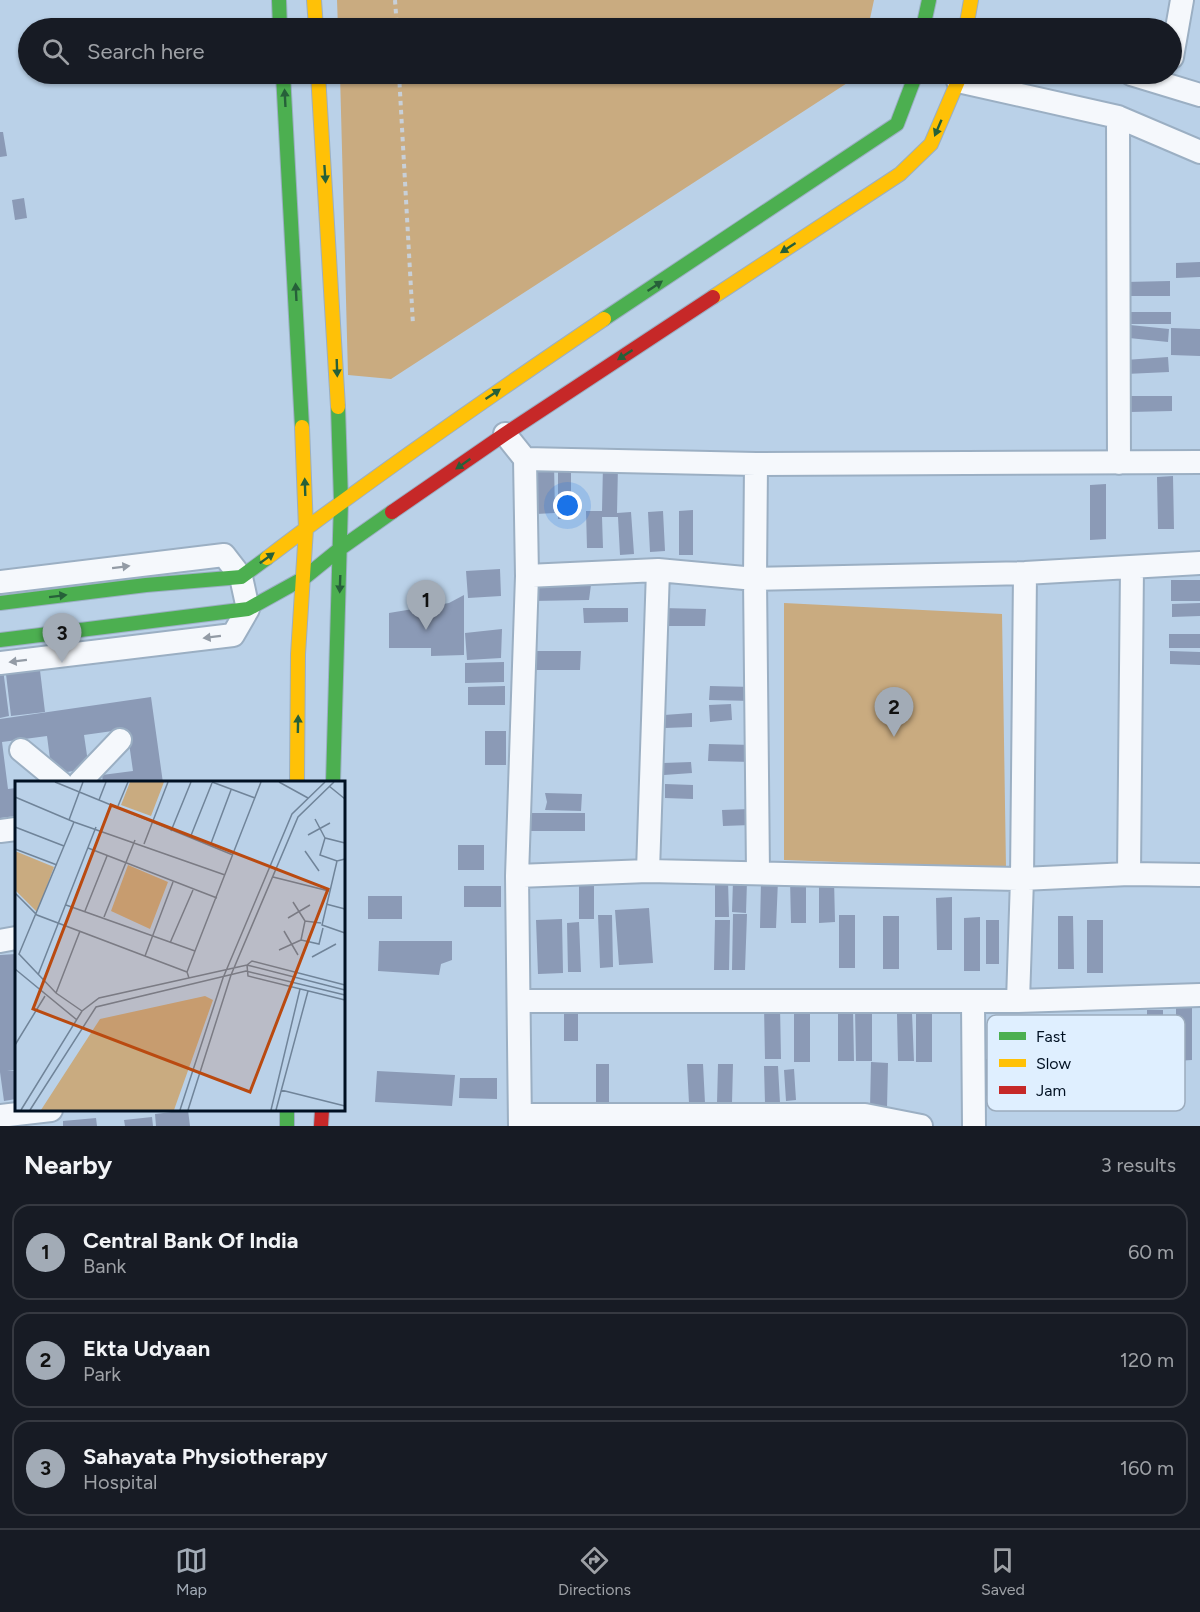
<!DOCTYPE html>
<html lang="en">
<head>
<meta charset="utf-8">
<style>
	body { margin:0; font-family:Figtree,sans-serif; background:#20242c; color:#f1f3f6 }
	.you { position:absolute; left:568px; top:506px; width:21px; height:21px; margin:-15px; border:4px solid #fff; border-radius:50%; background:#1a73e8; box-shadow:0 0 0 9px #1a73e833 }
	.badge { display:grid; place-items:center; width:39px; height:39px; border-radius:50%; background:#a2abb6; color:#111; font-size:20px; font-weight:700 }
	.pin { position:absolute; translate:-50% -50px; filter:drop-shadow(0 2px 3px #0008) }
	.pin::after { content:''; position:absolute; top:32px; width:21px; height:18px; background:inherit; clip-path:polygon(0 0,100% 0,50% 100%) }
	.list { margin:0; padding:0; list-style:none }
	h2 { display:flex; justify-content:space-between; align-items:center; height:78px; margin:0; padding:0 24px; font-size:26px }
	h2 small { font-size:20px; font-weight:400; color:#9ea1a6 }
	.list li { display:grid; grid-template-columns:39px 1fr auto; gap:18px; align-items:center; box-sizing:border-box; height:96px; margin:0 12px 12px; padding:0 12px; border:2px solid #363941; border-radius:18px }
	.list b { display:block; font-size:22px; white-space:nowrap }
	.list p { margin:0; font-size:20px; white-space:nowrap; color:#9ea1a6 }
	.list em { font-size:20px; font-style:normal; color:#9ea1a6 }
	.icon { flex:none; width:33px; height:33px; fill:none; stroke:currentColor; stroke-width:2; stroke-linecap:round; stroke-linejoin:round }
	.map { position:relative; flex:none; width:1200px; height:1126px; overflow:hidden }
	.search { position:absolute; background:#171b24; box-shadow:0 2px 4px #0004; left:18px; right:18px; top:18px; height:66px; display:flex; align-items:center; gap:15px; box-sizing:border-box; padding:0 21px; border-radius:33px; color:#9ea1a6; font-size:22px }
	.sheet { height:402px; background:#171b24 }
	nav { display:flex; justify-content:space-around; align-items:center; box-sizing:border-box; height:84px; border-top:2px solid #363941; background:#171b24; font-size:16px; color:#9ea1a6 }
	nav a { display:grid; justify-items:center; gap:3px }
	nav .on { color:#a2abb6 }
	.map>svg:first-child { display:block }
	.green { fill:#c9ab80 }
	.building { fill:#8b9ab6 }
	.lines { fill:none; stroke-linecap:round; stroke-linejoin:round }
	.street-casing { stroke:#9bafc3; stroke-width:26 }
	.fast-casing { stroke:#9bafc3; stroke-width:16 }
	.slow-casing { stroke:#9bafc3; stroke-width:16 }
	.jam-casing { stroke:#9bafc3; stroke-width:16 }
	.path { stroke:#c8d0d8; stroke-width:4; stroke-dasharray:4.5 4.5; stroke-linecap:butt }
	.street { stroke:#f5f8fc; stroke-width:22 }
	.fast { stroke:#4caf50; stroke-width:14 }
	.slow { stroke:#ffc107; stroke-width:14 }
	.jam { stroke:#c62828; stroke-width:14 }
	.oneway { fill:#266039 }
	.oneway2 { fill:#939ba5 }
	.inset-road { fill:none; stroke:#708499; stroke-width:1.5 }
	.view { fill:#ba4a10; fill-opacity:0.15; stroke:#ba4a10; stroke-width:3 }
	.inset-edge { fill:none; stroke:#001022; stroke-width:3 }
	.key { fill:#dfefff; stroke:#9cacbd; stroke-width:1.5 }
	.key-label { font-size:16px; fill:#001022 }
</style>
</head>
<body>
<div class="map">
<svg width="1200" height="1126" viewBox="0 0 1200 1126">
	<rect width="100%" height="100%" fill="#bad1e8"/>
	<path class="green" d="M337,0H874L868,28H338Z
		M340,74H858V76L391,379L348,375Z
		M784,603L1002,614L1006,868L784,860Z"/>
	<path class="building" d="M0,132H3L7,156L0,157Z
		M24,198L27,218L15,220L12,200Z
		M1200,262V277L1176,278V263Z
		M1170,281V296H1125V282Z
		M1130,312H1171V324H1130Z
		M1130,325L1169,329L1168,342L1129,338Z
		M1171,328L1200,329V356L1171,355Z
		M1168,357L1169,372L1126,374L1125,360Z
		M1130,396H1172V411L1130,412Z
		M558,463H571V519H558Z
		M535,464H554L555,513L536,514Z
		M603,465H618L617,513L631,512L634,554L620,555L618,517H602L603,548H587L586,511H602Z
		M1173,476L1174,529H1158L1157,477Z
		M1106,484V539L1090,540V485Z
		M693,510V555H679V511Z
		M663,511L665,551L650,552L648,512Z
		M500,569L501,596L468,598L466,571Z
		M592,577L589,600L532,601L531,579Z
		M1171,580H1200V601H1171Z
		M464,595V655L431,656V648H389V613L449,603Z
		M1200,603V616L1172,617V604Z
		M583,608H628V622L584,623Z
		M662,608L706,609L705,626H661Z
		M502,629L501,658L467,660L465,633Z
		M1169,634H1200V648H1169Z
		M530,651H581L580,670H530Z
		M1170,651L1200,652V665L1170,664Z
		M39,662L45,712L11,716L5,666Z
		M504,662V682L465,683V663Z
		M3,669L9,716L0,718V670Z
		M505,686V705H468V687Z
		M710,686L753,687V701L709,700Z
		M151,697L163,783H103L102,775L133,771L127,729L84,735L89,769L52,774L47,736L2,742L8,789L16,788V816L0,818V719Z
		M731,704L732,720L710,722L709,705Z
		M692,713V727L665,728L664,715Z
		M485,731H506V765H485Z
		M709,744L754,745L753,762L708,761Z
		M691,762L692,773L664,775L663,763Z
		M665,784L693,785V799L665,798Z
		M545,793L582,794L581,811L545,810L547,802Z
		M750,809L751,825L723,826L722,810Z
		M530,813H585V831H531Z
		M458,845H484V870H458Z
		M579,879H594V919H579Z
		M790,879H806V923H791Z
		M819,879H834L835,922L819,923Z
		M715,880H728L729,917H715Z
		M761,880H778L776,928H760Z
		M733,881H747L746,913L732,912Z
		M464,886H501V907H464Z
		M368,896H402V919H368Z
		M952,897V950H937L936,898Z
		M649,908L653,963L619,965L615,910Z
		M733,914H747L745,970H732Z
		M598,915H612L613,967L600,968Z
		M839,915H855V968H839Z
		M883,916H899V969H883Z
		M1058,916H1073L1074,969H1058Z
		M980,917V971H964V918Z
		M562,919L563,973L538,974L536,920Z
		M715,920H730L729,970H714Z
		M986,920H999V964H986Z
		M1087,920H1103V973H1087Z
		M579,922L581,972H568L567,923Z
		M379,941H452V960L441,964L439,975L378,971Z
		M16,954V1070L7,1071H16V1099L4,1101L0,1072V955Z
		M564,1004H578V1041H564Z
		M764,1006H780L781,1059H765Z
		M1192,1007V1060L1176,1061V1008Z
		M838,1008H853L854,1061H838Z
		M855,1008H872V1061H856Z
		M794,1009H810V1062H794Z
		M916,1009H932V1062H916Z
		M1147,1010H1163V1063H1147Z
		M912,1013L914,1061H898L897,1014Z
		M980,1059H1006V1095L981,1096Z
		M871,1062L888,1063L887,1108H870Z
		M596,1064H609V1109H596Z
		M687,1064H703L705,1103H689Z
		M718,1064H733L732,1103H717Z
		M764,1066H778L780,1103H765Z
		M794,1069L796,1100L786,1101L784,1070Z
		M377,1071L455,1075L452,1106L375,1102Z
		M460,1078H497V1099L459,1098Z
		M188,1110L190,1126H156L155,1114Z
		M152,1117L153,1126H125L124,1120Z
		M96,1118L97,1126H63V1121Z"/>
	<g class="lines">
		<g class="street-casing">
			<path id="street" d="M1172,57L1182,0
				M1131,74L1200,95
				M958,81L1118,117L1200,152
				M1118,117L1119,463
				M505,434L525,459L527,576L517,876L520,1126
				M525,459L756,464L1200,462
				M756,464L755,579L758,873
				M527,576L658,570L755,579L1025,573L1200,563
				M0,582L224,555L241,577L248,609L233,635L0,663
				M21,750L61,783
				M79,783L120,740
				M0,831L16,829
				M648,871L658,570
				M1129,874L1132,567
				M517,876L648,871L1022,879L1129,874L1200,875
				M0,941L16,938
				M519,1001H1018L1200,995
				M973,1001L974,1126
				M1018,1001L1022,879L1025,573
				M520,1115H865L921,1126
				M0,1116L51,1110"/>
		</g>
		<g class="fast-casing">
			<path id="fast" d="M279,0L280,28
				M923,28L929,0
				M283,74L302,427
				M604,319L897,124L916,74
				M0,603L146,585L241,577L267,558
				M0,640L248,609L304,578L341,548L392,512
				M333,783L341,501L338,407
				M287,1110V1126"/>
		</g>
		<g class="slow-casing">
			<path id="slow" d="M314,0L316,28
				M966,28L971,0
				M318,74L338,407
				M713,297L900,174L931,144L958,81L959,74
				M267,558C377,474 490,396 604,319
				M297,783L298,654L306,529L302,427"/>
		</g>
		<g class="jam-casing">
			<path id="jam" d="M392,512L505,434L713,297
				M321,1126L322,1110"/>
		</g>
		<path class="path" d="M395,0L397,28
			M399,74L413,325"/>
		<use href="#street" class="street"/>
		<use href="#fast" class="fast"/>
		<use href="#slow" class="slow"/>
		<use href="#jam" class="jam"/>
	</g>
	<defs><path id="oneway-solid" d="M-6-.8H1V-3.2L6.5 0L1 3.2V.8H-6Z" transform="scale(1.5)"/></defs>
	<g class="oneway">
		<use href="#oneway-solid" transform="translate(285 98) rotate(-93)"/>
		<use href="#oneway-solid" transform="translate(938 128) rotate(113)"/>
		<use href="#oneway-solid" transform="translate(325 174) rotate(86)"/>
		<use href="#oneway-solid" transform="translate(788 248) rotate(147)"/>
		<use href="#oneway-solid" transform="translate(655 286) rotate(-34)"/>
		<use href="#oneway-solid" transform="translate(296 292) rotate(-93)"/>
		<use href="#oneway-solid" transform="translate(625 355) rotate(147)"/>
		<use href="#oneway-solid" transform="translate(337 368) rotate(88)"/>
		<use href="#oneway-solid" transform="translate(493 394) rotate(-34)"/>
		<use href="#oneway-solid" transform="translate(463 464) rotate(145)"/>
		<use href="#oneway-solid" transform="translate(305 487) rotate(-92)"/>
		<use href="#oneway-solid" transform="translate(267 558) rotate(-36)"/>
		<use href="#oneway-solid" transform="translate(340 584) rotate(92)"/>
		<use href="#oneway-solid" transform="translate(58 596) rotate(-7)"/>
		<use href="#oneway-solid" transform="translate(298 724) rotate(-89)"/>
	</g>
	<g class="oneway2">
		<use href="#oneway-solid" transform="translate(121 567) rotate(-7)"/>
		<use href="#oneway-solid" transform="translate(212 637) rotate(173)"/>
		<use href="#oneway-solid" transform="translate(18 661) rotate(173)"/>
	</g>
	<g transform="translate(15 781)">
		<rect width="330" height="330" fill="#bad1e8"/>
		<path d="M115,1H149L136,35L106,24ZM0,70L39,86L22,131L0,109ZM113,84L153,101L135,148L96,130ZM190,215L198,219L159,329H26L85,238Z" fill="#c9ab80"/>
		<path class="inset-road" d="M40,1L218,74M197,1L240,17M264,1L293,17M314,5L330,18M0,16L59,41L210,94M84,19L91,1M103,25L113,1M300,38L310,57M54,39L68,1M59,41L4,173L41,212L67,230M0,46L49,65M156,50L176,1M293,54L315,42M175,57L197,2M330,62L310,57L305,74L322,80L330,78M129,63L153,1M195,65L216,9M73,67L202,117M0,68L42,84M290,70L304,90M322,80L307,144L330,152M258,96L314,110M0,112L22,134L172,191M278,121L290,140M311,123L330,128M51,124L180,170M70,130L92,75M89,136L120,59M273,137L295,124M306,142L290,140L286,159L304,163L308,147M269,150L283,174M155,162L178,109M264,169L286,159M130,175L158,101M297,176L321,163M0,188L62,239M23,194L81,46M174,197L172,191L180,170L246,1M330,204L237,180L232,184L233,195L330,219M41,212L65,150M0,264L30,215M266,309L330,325M6,329L67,230L84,217L232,184L330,209M15,329L81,226L231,190L330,214M165,329L208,197L277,33L310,1M173,329L216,194L283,36L319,1M256,329L285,208M261,329L293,210"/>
		<path class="view" d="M96,24L313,108L235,311L18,228Z"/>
		<rect width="330" height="330" class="inset-edge"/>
	</g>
	<rect x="987" y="1015" width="198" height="96" rx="9" class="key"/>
	<rect x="999" y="1032" width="27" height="8" fill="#4caf50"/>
	<rect x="999" y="1059" width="27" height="8" fill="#ffc107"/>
	<rect x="999" y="1086" width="27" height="8" fill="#c62828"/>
	<g class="key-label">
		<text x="1036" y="1042">Fast</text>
		<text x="1036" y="1069">Slow</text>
		<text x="1036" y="1096">Jam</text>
	</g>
</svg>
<div class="you"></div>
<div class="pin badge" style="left:426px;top:630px">1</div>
<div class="pin badge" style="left:894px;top:737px">2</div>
<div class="pin badge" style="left:62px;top:663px">3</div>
<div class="search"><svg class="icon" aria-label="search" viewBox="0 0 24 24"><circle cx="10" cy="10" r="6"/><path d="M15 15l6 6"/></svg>Search here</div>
</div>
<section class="sheet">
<h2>Nearby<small>3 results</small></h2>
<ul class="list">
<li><span class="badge">1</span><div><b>Central Bank Of India</b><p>Bank</p></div><em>60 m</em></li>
<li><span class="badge">2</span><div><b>Ekta Udyaan</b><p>Park</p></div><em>120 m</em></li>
<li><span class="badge">3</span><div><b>Sahayata Physiotherapy</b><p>Hospital</p></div><em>160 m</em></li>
</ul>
</section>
<nav>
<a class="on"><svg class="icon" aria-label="map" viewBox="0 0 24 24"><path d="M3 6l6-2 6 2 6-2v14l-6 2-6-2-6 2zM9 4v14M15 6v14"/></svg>Map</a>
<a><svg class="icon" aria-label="directions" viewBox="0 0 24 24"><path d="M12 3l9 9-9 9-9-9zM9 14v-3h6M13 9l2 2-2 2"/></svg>Directions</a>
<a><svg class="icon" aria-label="saved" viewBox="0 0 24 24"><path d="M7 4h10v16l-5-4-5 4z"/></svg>Saved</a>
</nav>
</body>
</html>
